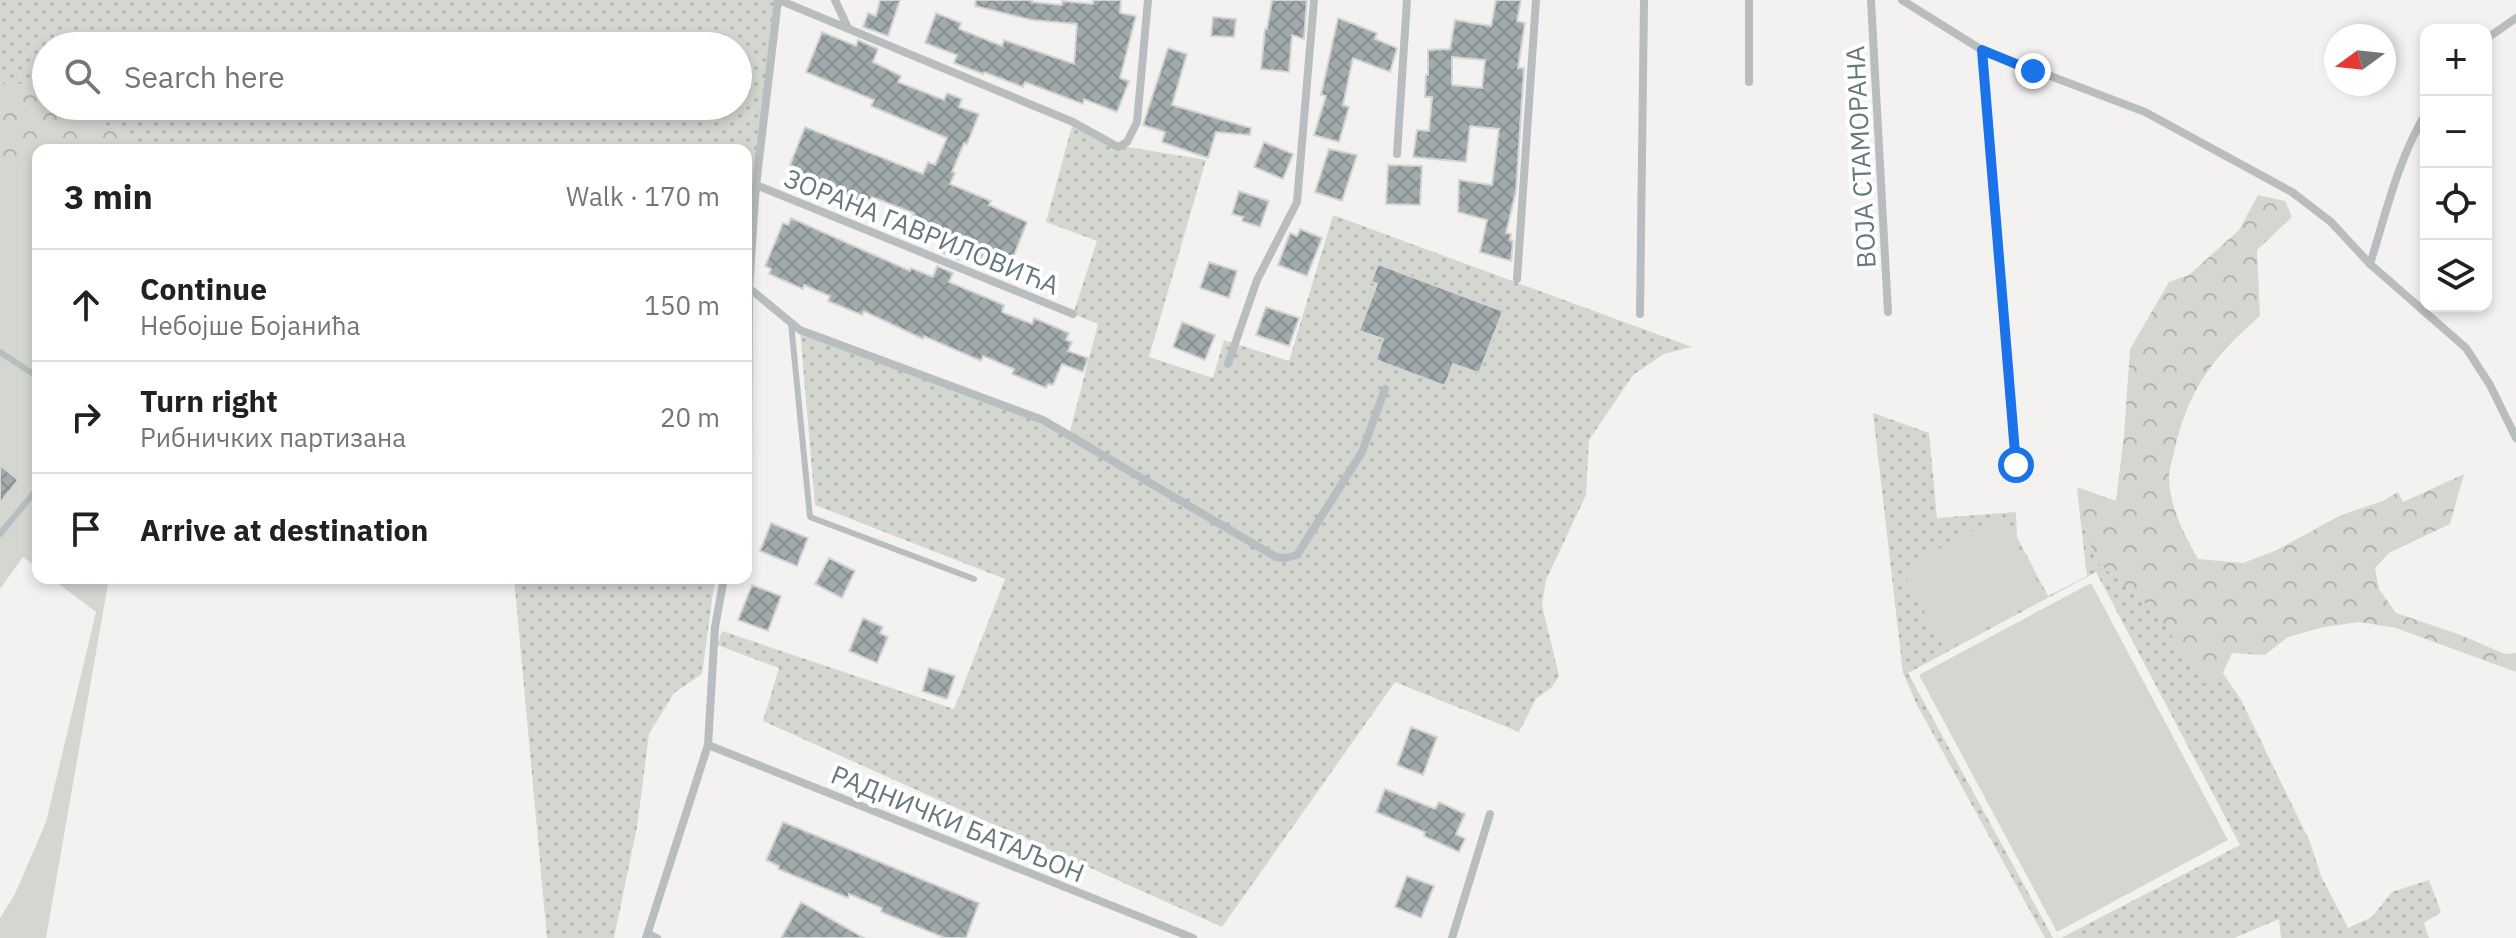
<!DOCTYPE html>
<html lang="en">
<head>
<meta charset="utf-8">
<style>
	body { margin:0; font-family:"IBM Plex Sans",sans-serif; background:#f6f6f6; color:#202124 }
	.controls { position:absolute; right:24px; top:24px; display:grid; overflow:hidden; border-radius:16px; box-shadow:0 4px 12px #0003 }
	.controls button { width:72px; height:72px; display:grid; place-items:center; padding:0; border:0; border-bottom:2px solid #e0e0e0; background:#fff; color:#202124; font:40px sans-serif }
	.compass { position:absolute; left:2324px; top:24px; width:72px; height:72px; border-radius:50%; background:#fff; box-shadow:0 4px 12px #0003; rotate:255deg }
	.stop { position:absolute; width:24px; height:24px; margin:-18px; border:6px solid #1a73e8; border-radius:50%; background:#fff }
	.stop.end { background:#1a73e8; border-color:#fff; box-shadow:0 2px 8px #0008 }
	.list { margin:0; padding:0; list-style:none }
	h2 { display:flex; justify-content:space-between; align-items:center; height:104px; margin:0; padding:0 32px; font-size:34px }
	h2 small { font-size:26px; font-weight:400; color:#757577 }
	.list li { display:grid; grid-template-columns:52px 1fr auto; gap:24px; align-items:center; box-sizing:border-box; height:112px; padding:0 32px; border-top:2px solid #e0e0e0 }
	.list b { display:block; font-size:30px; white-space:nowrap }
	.list p { margin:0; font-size:26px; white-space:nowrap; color:#757577 }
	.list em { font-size:26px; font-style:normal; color:#757577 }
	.icon { flex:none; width:44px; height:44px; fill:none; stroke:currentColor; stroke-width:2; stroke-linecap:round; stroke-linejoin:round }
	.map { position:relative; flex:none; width:2516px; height:938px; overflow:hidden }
	.search { position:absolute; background:#fff; box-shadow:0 4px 12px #0003; left:32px; top:32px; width:720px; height:88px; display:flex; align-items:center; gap:20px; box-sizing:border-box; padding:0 28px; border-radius:44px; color:#757577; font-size:30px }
	.panel { position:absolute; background:#fff; box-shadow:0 4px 12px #0003; left:32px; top:144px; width:720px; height:440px; border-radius:16px }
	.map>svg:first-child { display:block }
	.grass { fill:url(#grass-dots) }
	.forest { fill:url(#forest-crowns) }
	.park { fill:#d4d7d0 }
	.building { fill:url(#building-cross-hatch); stroke:#d4d4d3; stroke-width:2; fill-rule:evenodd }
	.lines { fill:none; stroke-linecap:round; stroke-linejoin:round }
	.service { stroke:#b8bdbf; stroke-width:6 }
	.minor { stroke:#b8bdbf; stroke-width:8 }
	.route { stroke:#1a73e8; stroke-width:10 }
	.labels { text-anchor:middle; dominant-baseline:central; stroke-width:8; stroke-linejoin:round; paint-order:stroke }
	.street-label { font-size:26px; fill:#66787d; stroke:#fff }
</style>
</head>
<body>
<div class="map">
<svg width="2516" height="938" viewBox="0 0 2516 938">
	<defs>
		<pattern id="grass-dots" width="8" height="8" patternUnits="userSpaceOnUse" patternTransform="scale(2)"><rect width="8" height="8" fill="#d4d7d0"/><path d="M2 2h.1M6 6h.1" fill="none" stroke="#b0b3ae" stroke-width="1.8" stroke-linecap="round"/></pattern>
		<pattern id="forest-crowns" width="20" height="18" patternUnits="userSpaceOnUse" patternTransform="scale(2)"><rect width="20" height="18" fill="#d4d7d0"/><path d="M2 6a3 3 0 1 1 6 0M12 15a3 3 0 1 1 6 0" fill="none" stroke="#b0b3ae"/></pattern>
		<pattern id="building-cross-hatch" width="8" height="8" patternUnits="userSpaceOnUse" patternTransform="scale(2)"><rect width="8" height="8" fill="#a1aaac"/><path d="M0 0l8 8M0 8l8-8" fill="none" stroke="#878f91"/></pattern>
	</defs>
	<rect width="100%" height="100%" fill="#f3f2f0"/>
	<path class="grass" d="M0,0H778L756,185L746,238V150H130L122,130L79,118L61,106H738V46H46V96L28,85L0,82Z
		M1073,122L1122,146L1206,160L1149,357L1213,378L1224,340L1289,361L1333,215L1692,347L1664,354L1633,375L1589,440L1586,495L1546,580L1542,605L1559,676L1552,687L1536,699L1519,732L1395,682L1222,927L763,721L779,668L717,645L722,631L954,709L1005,579L815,505L800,330L1070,431L1098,324L1073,314L1097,241L1046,222Z
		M1873,413L1929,433L1937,518L2016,512L2017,537L2048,596L2087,576L2080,516L2096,561L2158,614L2203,683L2223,673L2241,700L2310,842L2321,876L2348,928L2372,917L2392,892L2429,880L2441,912L2424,923L2429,938H2281L2279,919L2234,938H2061L2240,845L2096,572L1908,673L2053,938H2045L1917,705L1903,673Z
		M514,578H715L702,674L674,693L649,734L637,827L614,938H547Z"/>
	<path class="forest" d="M0,82L28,85L46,96V106H61L79,118L122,130L133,150H38V165L0,160Z
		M2258,195L2285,201L2292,217L2257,250L2260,316C2214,356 2189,388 2175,448C2173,458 2169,469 2169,478C2170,508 2184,534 2198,559L2243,563L2277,550L2341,515L2383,501L2398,492L2403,502L2464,474L2450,524L2389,553L2375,568L2379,589L2396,613L2458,634L2505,654L2516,653V672L2396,628L2359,622L2324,627L2288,637L2265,655L2232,653L2223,673L2203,684L2158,614L2096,561L2080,517L2077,487L2116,501L2124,435L2130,349L2169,282L2189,275L2239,230Z"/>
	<path class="park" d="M0,160L38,165V568L23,557L0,589Z
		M2002,515L2045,597L1945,650L1901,569Z
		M51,578H109L46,938H0V918L15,894L46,822L96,612Z
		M2091,583L2228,840L2057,932L1919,675Z"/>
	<path class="building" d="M880,0H900L888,36L863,27L868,13L876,16Z
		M976,0H1032V2L1062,5V1L1093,4V0H1121L1120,13L1136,16L1120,78L1129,81L1117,112L1084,99L1083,104L1025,82L1023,87L984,72L983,74L954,63L957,55L925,43L936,13L961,23L959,29L1002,46L1004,40L1074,64L1077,24L1032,20L975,6Z
		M1272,0H1307L1304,39L1292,35L1289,72L1261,69L1265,29H1267Z
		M1496,0H1521L1517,21L1525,23L1518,68H1524L1516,191L1506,233L1511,234L1510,240L1513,241L1511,261L1480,252L1487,220L1458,212L1459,180L1492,185L1499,129L1470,126L1466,162L1413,157L1417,130L1429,131L1432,97H1425L1426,75H1428V50L1450,49L1455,20L1491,26ZM1452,57L1485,60L1482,88L1452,85Z
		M1213,17L1236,19L1234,37L1211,36Z
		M1338,18L1377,33L1375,39L1397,48L1390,72L1353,58L1343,105L1349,107L1339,142L1314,135L1326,96L1321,95Z
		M822,32L856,46L858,40L878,49L873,62L901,76L898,82L944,100L947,93L962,99L959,107L979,114L967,144L964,143L952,172L955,173L950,184L991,201L989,205L1027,222L1013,258L994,250L992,256L984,252L982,258L962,249L958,260L943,253L948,242L928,234L931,228L911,220L914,213L872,197L870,201L865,199L864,204L830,191L814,185L816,180L799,173L800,169L790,165L805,127L923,174L928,162L935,165L947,138L871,106L874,100L806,72Z
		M1168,48L1187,54L1172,105L1251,128L1250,135L1216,132L1208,158L1162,142L1165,132L1143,125Z
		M1264,142L1293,154L1283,179L1254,167Z
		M1329,149L1357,155L1342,201L1315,192Z
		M1388,165L1422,166L1420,205L1386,204Z
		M1239,191L1269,201L1260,227L1242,221L1243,217L1232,214Z
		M791,218L910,271L911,268L933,277L937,266L953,273L949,282L1004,305L1002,312L1032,324L1034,318L1069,333L1066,340L1072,342L1068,351L1088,358L1083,372L1062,364L1053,385L1048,384L1046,388L1012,374L1014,369L988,358L983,356L981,361L924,336L923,339L864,311L862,315L828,301L830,296L804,285L803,289L769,274L771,269L765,266L783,223L788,225Z
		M1300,229L1322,238L1307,276L1278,265L1290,233L1297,236Z
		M1209,262L1237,271L1229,298L1200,288Z
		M1378,264L1503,311L1479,373L1453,364L1445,386L1376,360L1383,339L1359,331L1377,284L1371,282Z
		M1266,307L1299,318L1289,346L1256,335Z
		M1182,322L1215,335L1205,360L1173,347Z
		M0,465L18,480L0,503Z
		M771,523L808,538L797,566L760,551Z
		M829,558L855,571L842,598L815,584Z
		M752,585L781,596L768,631L738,620Z
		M863,618L883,627L880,633L888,637L877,663L849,651Z
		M929,668L955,676L947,699L922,691Z
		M1411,727L1437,737L1423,775L1397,765Z
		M1385,789L1435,809L1439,802L1465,814L1456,834L1465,839L1459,852L1424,836L1425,832L1376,812Z
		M783,822L979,903L966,938H945L881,912L882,908L849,894L848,898L778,869L779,866L766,860Z
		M1407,876L1434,886L1421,918L1395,907Z
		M801,902L864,938H781Z"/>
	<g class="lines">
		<path class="service" d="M791,323L810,517L974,579
			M0,352L38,377
			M0,534L38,488
			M647,932L658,938"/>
		<path class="minor" d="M779,0L1073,122L1118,147L1127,142L1137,122L1148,0
			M835,0L848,28
			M1749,0V82
			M1871,0L1888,312
			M1902,0L1982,50L2145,112L2292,192L2331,222L2370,264L2466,348L2490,385L2516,438
			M2486,39L2516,18
			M1982,50L2016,465
			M1397,154L1407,0
			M756,185L1073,314
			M2370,264C2386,213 2398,159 2426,113
			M1517,279L1536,0
			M749,288L800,330L1043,420L1276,557L1286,558L1297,555L1362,452L1385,389
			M1640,314L1644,0
			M1228,364L1257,280L1297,202L1314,0
			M746,483L748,468L749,288L756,185L778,0
			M708,745L1193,938
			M646,938L708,745L715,627L724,578
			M1452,938L1490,814"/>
	</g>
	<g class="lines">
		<path class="route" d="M2016,465L1982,50L2033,71"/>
	</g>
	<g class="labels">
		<g class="street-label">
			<text transform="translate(1860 157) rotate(-93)">ВОЈА СТАМОРАНА</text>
			<text transform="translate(922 231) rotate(22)">ЗОРАНА ГАВРИЛОВИЋА</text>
			<text transform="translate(958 823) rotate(22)">РАДНИЧКИ БАТАЉОН</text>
		</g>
	</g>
</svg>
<div class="controls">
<button>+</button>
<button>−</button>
<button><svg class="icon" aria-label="locate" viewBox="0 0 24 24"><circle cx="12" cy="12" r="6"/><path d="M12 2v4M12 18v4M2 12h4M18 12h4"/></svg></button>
<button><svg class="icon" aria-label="layers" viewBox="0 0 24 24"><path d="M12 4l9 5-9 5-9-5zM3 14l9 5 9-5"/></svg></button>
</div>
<svg class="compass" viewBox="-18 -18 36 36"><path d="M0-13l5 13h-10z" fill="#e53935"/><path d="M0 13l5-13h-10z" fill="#757577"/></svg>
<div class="stop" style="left:2016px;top:465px"></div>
<div class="stop end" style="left:2033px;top:71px"></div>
<div class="search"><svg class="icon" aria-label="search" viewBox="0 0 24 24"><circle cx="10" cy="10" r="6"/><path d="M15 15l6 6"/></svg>Search here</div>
<section class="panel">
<h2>3 min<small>Walk · 170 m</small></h2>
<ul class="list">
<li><svg class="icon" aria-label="ahead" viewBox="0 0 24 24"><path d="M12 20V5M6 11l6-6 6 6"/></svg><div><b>Continue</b><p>Небојше Бојанића</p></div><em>150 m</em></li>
<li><svg class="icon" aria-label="right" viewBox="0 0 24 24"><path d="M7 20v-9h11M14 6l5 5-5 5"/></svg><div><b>Turn right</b><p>Рибничких партизана</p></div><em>20 m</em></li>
<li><svg class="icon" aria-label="arrive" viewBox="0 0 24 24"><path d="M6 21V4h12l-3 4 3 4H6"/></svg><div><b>Arrive at destination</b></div></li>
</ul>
</section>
</div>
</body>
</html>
